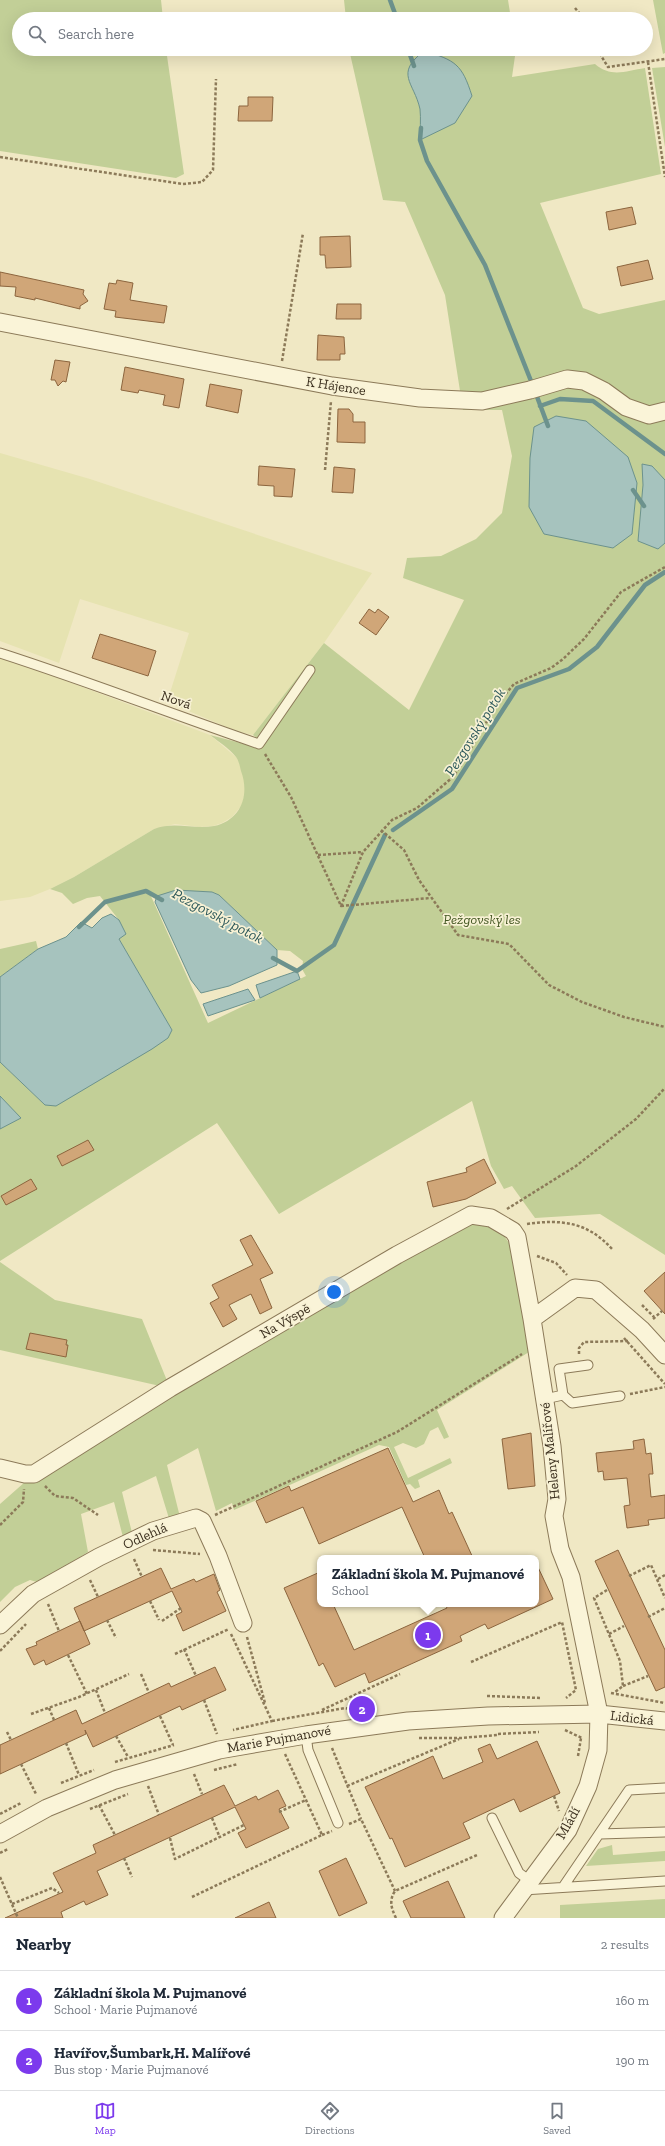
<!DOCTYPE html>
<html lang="en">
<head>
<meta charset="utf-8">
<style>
	body { margin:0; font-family:"Zilla Slab",serif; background:#f2f2f3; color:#1f2937 }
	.you { position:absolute; left:334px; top:1292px; width:14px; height:14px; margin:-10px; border:3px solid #fff; border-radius:50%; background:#1a73e8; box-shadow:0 0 0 6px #1a73e833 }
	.badge { display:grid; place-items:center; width:26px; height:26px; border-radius:50%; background:#7c3aed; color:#fff; font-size:13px; font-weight:700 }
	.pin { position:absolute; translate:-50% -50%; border:2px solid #fff; box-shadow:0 1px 4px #0006 }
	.popup { position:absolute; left:317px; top:1555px; width:222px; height:52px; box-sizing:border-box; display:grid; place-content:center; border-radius:8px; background:#fff; filter:drop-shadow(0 1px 3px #0005); font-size:13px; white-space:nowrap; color:#747a83 }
	.popup b { font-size:15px; color:#1f2937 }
	.popup::after { content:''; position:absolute; left:50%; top:100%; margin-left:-8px; border:8px solid transparent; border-top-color:#fff }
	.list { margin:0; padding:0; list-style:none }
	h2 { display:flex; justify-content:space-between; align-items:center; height:52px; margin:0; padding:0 16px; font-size:17px }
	h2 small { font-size:13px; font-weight:400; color:#747a83 }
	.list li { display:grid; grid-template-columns:26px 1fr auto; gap:12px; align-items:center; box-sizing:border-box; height:60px; padding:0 16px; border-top:1px solid #e0e1e3 }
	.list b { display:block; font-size:15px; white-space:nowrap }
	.list p { margin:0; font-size:13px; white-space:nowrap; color:#747a83 }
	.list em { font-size:13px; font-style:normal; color:#747a83 }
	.icon { flex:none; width:22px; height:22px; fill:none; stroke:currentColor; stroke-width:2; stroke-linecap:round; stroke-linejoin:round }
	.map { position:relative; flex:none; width:665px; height:1918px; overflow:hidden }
	.search { position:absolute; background:#fff; box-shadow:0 4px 16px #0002; left:12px; right:12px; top:12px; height:44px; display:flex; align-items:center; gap:10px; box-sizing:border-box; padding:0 14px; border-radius:22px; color:#747a83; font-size:15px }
	.sheet { height:172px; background:#fff }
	nav { display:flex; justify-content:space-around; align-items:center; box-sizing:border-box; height:56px; border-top:1px solid #e0e1e3; background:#fff; font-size:11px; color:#747a83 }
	nav a { display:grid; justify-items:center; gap:2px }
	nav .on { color:#7c3aed }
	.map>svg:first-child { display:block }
	.farmland { fill:#e6e3b1 }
	.green { fill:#c2cf97; fill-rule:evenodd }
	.water { fill:#a6c3be; stroke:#6c928d }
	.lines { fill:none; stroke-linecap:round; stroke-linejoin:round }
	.stream { stroke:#6c928d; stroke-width:4.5 }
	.building { fill:#d0a678; stroke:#8c653e }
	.service-casing { stroke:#8c7a59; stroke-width:11 }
	.minor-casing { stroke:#8c7a59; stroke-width:19 }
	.path { stroke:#8c7a59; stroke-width:2.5; stroke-dasharray:3 2; stroke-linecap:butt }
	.service { stroke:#faf4d8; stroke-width:9 }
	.minor { stroke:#faf4d8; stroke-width:17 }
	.labels { text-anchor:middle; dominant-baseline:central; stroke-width:3.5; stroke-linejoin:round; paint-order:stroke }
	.street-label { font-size:14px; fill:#3b2f1e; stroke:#f7f1d4 }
	.park-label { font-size:14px; font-style:italic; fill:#455824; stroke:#f7f1d4 }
	.water-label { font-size:15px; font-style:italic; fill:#2d595b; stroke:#f7f1d4 }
</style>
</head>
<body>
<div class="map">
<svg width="665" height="1918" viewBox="0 0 665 1918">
	<rect width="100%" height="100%" fill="#f0e8c4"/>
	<path class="farmland" d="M0,453L90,479L372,573L324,643L253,735L236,731L167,702L189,633L80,599L59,663L0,641Z
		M0,656L210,735L237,758L242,768L246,788L242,805L232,817L222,823L213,826L200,827L175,824L154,829L74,877L50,889L30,897L0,901Z"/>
	<path class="green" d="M0,0H161L163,19H19V49H166L184,174L176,178L0,151Z
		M344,0H508L511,19H346Z
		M653,0H665V53L663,54Z
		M349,49H516L512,77L595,64C611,78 626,71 645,68L661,174L540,203L583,308L599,314L665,300V1255L600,1214L535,1218L512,1186L504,1189L491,1166L472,1101L279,1214L217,1123L0,1261V1062L45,1105L172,1030L119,939V920L100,896L87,898L73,904L62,893L50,889L74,877L154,829C175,821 194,830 214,826C241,820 250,795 241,771C240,767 239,761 236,757C229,748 219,742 210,735L256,747L259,740L253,735L324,643L409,710L464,600L403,578L407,558L441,556L476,539L502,513L512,456L502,410H463L445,295L405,202L383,200ZM212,892L219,895L277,950L290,951L303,961L302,969L306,976L208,1023L150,894L157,896Z
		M665,67V147L652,68Z
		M36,941L38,949L0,977V949Z
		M491,1218L515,1251L529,1352L437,1410L449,1437L444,1439L438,1427L430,1431L424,1444L416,1448L403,1443L394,1447L408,1478L450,1458L452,1463L418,1480L420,1487L415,1489L410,1484L406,1485L389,1447L379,1445L234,1510L232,1503L216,1511L198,1448L167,1465L181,1521L171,1525L156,1476L122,1492L134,1541L125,1545L114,1502L81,1514L88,1552L40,1583L30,1580L15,1587L0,1602V1504L34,1474L169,1388L0,1350V1262L55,1300L142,1319L170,1388L447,1228Z
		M612,1845L613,1855L665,1851V1861L586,1866L598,1849Z
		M665,1899V1918H560V1905Z"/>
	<path class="water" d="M424,51C455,60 462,64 472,96L455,123L420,140C420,131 421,118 420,109C414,82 394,74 424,51Z
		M556,416L586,421L628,457L637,483L632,534L613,548L544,534L529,507L530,458L534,427Z
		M642,464L652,466L665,480V543L658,549L638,541L643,485Z
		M176,890L212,892L219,895L277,950V965L229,986L201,993L191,980L155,902L157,896Z
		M111,914L119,920L126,934L119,939L172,1030L168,1038L152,1049L56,1106L45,1105L0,1062V977L38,949L66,937L81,922L92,928L102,918Z
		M297,971L300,979L260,998L256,985Z
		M248,989L255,1000L208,1016L203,1004Z
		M0,1096L21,1118L0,1129Z"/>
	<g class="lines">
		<path class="stream" d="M390,0L397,19
			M408,49L414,66
			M421,128L420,140L427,161L485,265L531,381
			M536,394L548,426
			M540,406L560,399L593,401L665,454
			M633,490L644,506
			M393,830L452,789L517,688L569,669L597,647L645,585L665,572
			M79,927L105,902L146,891L162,900
			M273,958L297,971L334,945L385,835"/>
	</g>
	<path class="building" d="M248,97H273L272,121H238L239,106H248Z
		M632,207L636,224L609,230L606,212Z
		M350,236L351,267L326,268L325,255H320V237Z
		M648,260L653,279L621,286L617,267Z
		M0,272L84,290L83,294L88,301L80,306V309L35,298V300L15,296L16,287L0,286Z
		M117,280L133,283L130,300L167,306L164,323L115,317L116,311L104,309L109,283L116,284Z
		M337,304H361V319H336Z
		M318,335L344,337L345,354H340V360H317Z
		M55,360L70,362L66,382L63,381L58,386L55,380H51Z
		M125,367L184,379L179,408L163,405L165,395L139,390L138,393L121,390Z
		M210,384L242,390L238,413L206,406Z
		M338,409H349L353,414V422H365V443L337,442Z
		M259,466L295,469L292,497L274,496V486L258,485Z
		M334,467L355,469L353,493L332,492Z
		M369,609L375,613L378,609L389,617L376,635L359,623Z
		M100,634L156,651L148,676L92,658Z
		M88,1140L94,1150L62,1166L57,1156Z
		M484,1159L496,1183L466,1199L433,1207L427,1182L467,1172L466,1168Z
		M31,1179L37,1189L6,1205L1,1196Z
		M251,1235L273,1273L260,1279L272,1308L260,1314L251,1294L229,1305L237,1319L223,1327L210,1303L219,1298L212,1285L253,1265L240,1240Z
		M665,1272V1314L644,1291Z
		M30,1333L67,1340L66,1345H68L66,1357L26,1349Z
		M531,1433L535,1486L508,1489L502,1439Z
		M644,1439L646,1454L651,1453L653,1474H649V1476L651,1497L665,1495V1518L648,1520L649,1525L627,1528L624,1506L630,1505L627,1478L604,1480L603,1471L598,1472L596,1453L634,1449L633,1441Z
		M388,1448L413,1502L439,1490L449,1514L452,1512L473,1558H425L402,1507L319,1544L303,1507L266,1523L256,1501L289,1486L291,1491Z
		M618,1550L665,1650V1687L656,1691L595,1561Z
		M536,1563L553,1599L488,1629L485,1624L460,1636L462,1641L369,1683L365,1673L335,1687L323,1663L319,1666L284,1588L320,1572V1604H333L354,1650L447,1608L445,1604H536Z
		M161,1568L171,1589L194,1579L196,1582L214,1574L220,1590L217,1592L226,1611L183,1631L176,1615L182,1612L172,1591L84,1631L74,1608Z
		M80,1621L90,1644L46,1665L44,1660L34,1665L26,1649L37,1645L36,1642Z
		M215,1667L226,1690L182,1710L180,1706L93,1747L85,1730L86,1734L0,1774V1745L76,1710L82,1724L169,1683L171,1687Z
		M537,1741L560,1793L520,1812L514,1799L463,1823L470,1838L405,1867L392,1838L390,1839L365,1787L433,1756L443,1779L483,1762L478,1749L490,1744L497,1759Z
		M224,1785L235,1806L256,1796L258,1800L278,1790L286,1806L279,1809L289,1828L246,1848L238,1833L246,1829L235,1807L97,1871L108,1895L86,1905L84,1901L61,1912L63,1918H5L63,1892L53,1873L96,1853L93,1845Z
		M346,1858L367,1903L339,1916L319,1871Z
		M448,1881L465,1918H411L403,1901Z
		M269,1902L276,1918H235Z"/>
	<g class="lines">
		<g class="service-casing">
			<path id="service" d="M0,653C87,681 172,714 259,744L310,670
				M563,1395L559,1369L588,1365
				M545,1399L563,1395L572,1403L620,1396
				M306,1735L308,1750L338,1823
				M492,1818L519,1873L530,1881
				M600,1834L665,1832
				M563,1887L629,1790L665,1788
				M523,1890L665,1881"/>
		</g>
		<g class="minor-casing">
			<path id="minor" d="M0,322L332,386L420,398L482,401L530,390L567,379L584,381L604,391L626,407L649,415L665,411
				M0,1468L25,1474H34L170,1388L397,1255L471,1215L491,1218L513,1231L517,1237L532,1319
				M0,1625L33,1594L99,1557L153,1531L196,1518L202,1521L218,1556L243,1623
				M0,1834L47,1808L115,1780L219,1750L306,1735L408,1721L488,1716L599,1714L665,1721
				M503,1918L568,1830L588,1786L598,1750L599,1714L571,1577L560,1549L554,1516L557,1499L552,1446L532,1319L575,1288L596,1290L642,1330L665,1355"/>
		</g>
		<path class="path" d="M575,8L584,19
			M597,49L608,67L665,59
			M648,62L665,177
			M0,157L183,184L202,182L213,170L216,79
			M282,361L303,233
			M325,470L331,401
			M265,754L291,797L341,906L363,852L392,820L417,808L454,776L498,703L514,684L551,668L563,659L584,639L621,592L665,567
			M381,830L404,850L419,880L458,935L509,944L549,985L582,1002L624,1017L665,1027
			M318,855L363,852
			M341,906L430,898
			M507,1209L576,1166L636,1119L665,1088
			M527,1224C561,1219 588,1222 612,1249
			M537,1256L556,1263L567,1275
			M642,1305L654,1317
			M653,1319L662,1311
			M624,1338L665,1384
			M579,1354V1348L584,1342L628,1341
			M630,1394L665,1387
			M45,1486L55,1496L73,1498L98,1515
			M215,1515L397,1432L522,1354
			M0,1525L23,1502L24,1489
			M153,1550L200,1554
			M134,1559L142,1577
			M629,1576L651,1565L665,1598
			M658,1579L665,1575
			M90,1580L98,1597
			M607,1590L594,1598L620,1661L623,1686L615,1692
			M150,1601L159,1620
			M48,1604L59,1631
			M648,1617L665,1608
			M107,1620L116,1638
			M162,1621L181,1608
			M231,1634L272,1721L233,1730
			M609,1634L624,1626
			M247,1637L265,1703
			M184,1649L196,1676
			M0,1651L26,1624
			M175,1654L229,1629
			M68,1655L87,1694
			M471,1662L562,1622L576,1690L566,1698
			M141,1674L149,1693
			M623,1686L648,1676
			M96,1690L105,1713
			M611,1693L665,1703
			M487,1696L541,1698
			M204,1700L217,1734
			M49,1708L54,1720
			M322,1710L400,1674
			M31,1714L79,1697L129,1674
			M160,1716L173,1745
			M272,1721L345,1708L362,1711
			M565,1730L582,1738
			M7,1732L11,1740
			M498,1734L539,1732
			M116,1736L128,1757
			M419,1738H461L498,1735
			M66,1743L79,1775
			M332,1748L361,1819
			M578,1756L581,1738
			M115,1762L174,1745
			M21,1764L36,1794
			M214,1770L238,1764
			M194,1774L202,1794
			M61,1783L94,1770
			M148,1786L159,1815
			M347,1786L459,1739
			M554,1796L559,1811
			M99,1805L115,1835
			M90,1809L128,1794
			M279,1812L306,1800
			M0,1814L21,1803
			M212,1818L220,1838
			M349,1824L361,1819L395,1891
			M322,1835L332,1831
			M170,1838L175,1859L244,1825
			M0,1853L8,1849
			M124,1858L132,1877
			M0,1877L18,1918
			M192,1897L322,1835L285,1754
			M12,1904L52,1888L59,1893
			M396,1918C391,1908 389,1900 395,1891L477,1855"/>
		<use href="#service" class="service"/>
		<use href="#minor" class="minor"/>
	</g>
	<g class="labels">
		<g class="street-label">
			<text transform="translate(336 386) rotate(9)">K Hájence</text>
			<text transform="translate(176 700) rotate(19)">Nová</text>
			<text transform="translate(285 1321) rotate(-30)">Na Výspě</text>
			<text transform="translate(550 1451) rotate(-96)">Heleny Malířové</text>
			<text transform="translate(145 1536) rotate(-24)">Odlehlá</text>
			<text transform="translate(632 1718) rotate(7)">Lidická</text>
			<text transform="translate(279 1739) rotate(-10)">Marie Pujmanové</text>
			<text transform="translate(568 1823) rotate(-61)">Mládí</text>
		</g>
		<g class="park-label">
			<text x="482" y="919">Pežgovský les</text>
		</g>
		<g class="water-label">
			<text transform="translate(475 732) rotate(-58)">Pezgovský potok</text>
			<text transform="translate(218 916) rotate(28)">Pezgovský potok</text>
		</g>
	</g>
</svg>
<div class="you"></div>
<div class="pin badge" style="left:428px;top:1635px">1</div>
<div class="popup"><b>Základní škola M. Pujmanové</b>School</div>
<div class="pin badge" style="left:362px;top:1709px">2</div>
<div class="search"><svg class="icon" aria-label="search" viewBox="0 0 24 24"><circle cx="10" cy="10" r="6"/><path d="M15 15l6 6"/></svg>Search here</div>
</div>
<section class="sheet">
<h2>Nearby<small>2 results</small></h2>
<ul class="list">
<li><span class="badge">1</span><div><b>Základní škola M. Pujmanové</b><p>School · Marie Pujmanové</p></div><em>160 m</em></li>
<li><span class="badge">2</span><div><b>Havířov,Šumbark,H. Malířové</b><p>Bus stop · Marie Pujmanové</p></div><em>190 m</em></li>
</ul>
</section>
<nav>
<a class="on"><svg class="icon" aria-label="map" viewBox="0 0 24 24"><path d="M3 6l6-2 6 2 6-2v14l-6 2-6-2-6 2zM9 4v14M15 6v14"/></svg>Map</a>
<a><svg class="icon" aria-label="directions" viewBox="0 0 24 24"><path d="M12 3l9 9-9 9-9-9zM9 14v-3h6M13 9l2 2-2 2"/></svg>Directions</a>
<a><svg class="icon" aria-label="saved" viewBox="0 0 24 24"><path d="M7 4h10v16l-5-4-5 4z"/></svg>Saved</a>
</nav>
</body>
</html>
